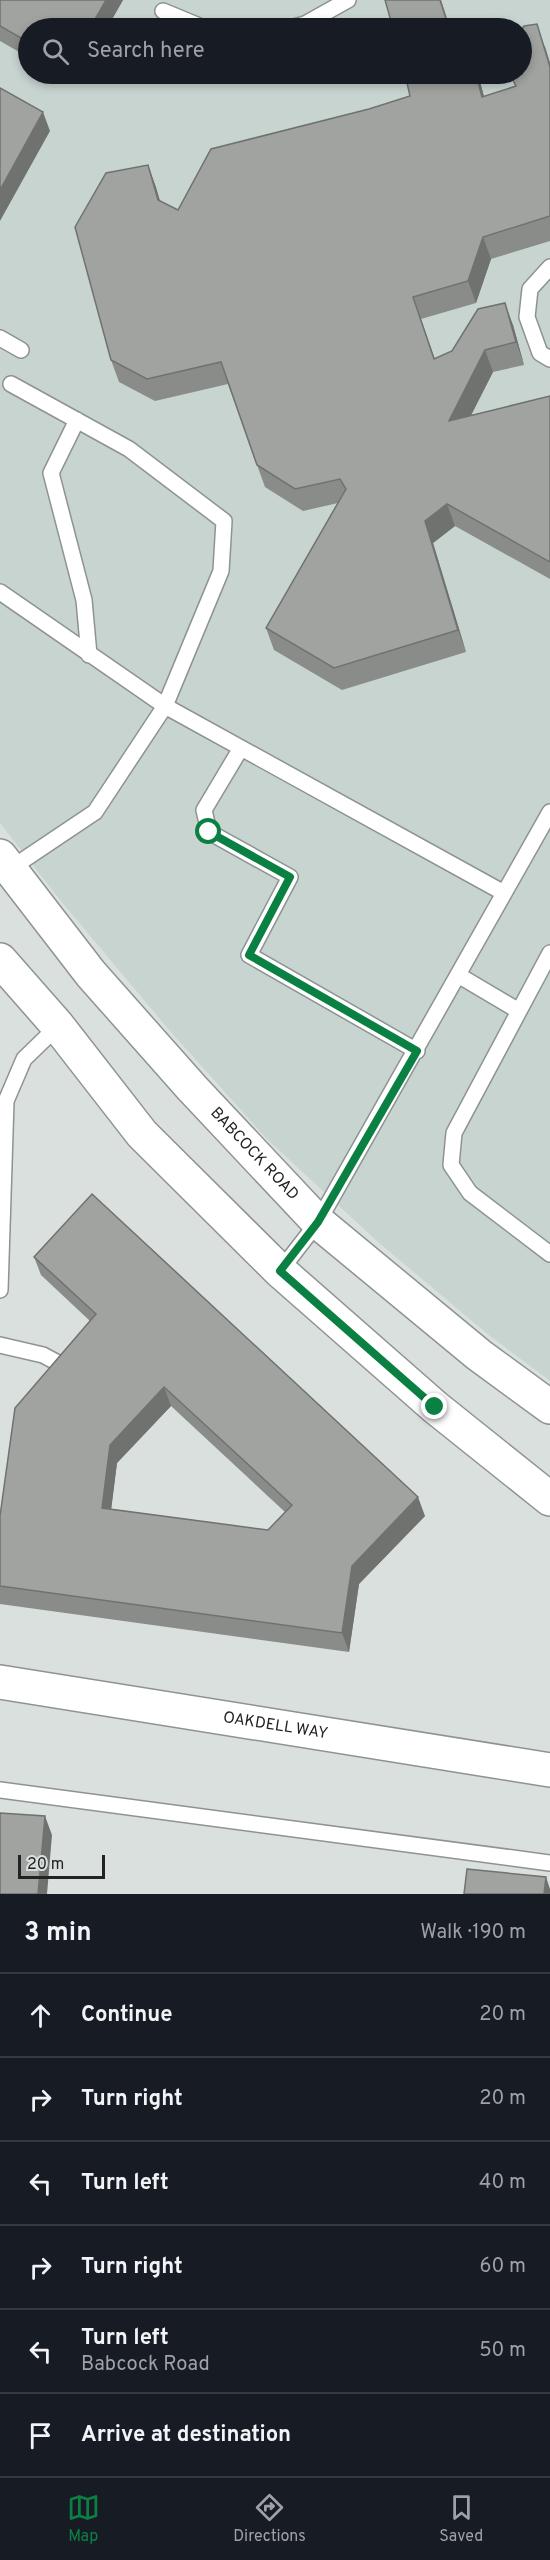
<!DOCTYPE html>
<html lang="en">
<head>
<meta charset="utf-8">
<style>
	body { margin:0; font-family:Overpass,sans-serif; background:#20242c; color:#f1f3f6 }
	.scale { position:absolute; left:18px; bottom:15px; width:87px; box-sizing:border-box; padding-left:6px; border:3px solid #212423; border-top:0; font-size:16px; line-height:21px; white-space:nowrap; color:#212423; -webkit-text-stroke:4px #dae0de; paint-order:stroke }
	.stop { position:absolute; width:18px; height:18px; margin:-14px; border:4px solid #0b8043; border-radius:50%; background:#fff }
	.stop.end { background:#0b8043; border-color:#fff; box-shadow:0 2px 6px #0008 }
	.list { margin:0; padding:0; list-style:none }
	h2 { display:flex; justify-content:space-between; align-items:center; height:78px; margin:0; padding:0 24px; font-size:26px }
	h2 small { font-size:20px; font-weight:400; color:#9ea1a6 }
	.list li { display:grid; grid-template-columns:39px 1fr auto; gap:18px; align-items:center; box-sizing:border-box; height:84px; padding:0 24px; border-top:2px solid #363941 }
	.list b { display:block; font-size:22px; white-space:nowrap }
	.list p { margin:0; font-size:20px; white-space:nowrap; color:#9ea1a6 }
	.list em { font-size:20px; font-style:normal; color:#9ea1a6 }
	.icon { flex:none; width:33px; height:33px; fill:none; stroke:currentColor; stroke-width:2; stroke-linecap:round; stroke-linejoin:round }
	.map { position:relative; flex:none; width:550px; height:1894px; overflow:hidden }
	.search { position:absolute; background:#171b24; box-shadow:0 3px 9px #0003; left:18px; right:18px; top:18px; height:66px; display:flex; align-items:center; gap:15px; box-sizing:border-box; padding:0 21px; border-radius:33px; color:#9ea1a6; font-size:22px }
	.sheet { height:582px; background:#171b24 }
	nav { display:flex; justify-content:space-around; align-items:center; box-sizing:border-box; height:84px; border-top:2px solid #363941; background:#171b24; font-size:16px; color:#9ea1a6 }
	nav a { display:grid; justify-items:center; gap:3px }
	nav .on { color:#0b8043 }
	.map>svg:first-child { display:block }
	.built { fill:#c7d4cf; fill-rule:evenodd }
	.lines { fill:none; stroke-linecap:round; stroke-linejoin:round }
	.lane-casing { stroke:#8e9391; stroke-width:18 }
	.secondary-casing { stroke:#8e9391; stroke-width:36 }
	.primary-casing { stroke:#8e9391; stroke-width:36 }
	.lane { stroke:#fff; stroke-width:15 }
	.secondary { stroke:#fff; stroke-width:33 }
	.primary { stroke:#fff; stroke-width:33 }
	.wall { fill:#8a8c8a; fill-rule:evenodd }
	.shaded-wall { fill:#707270 }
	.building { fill:#a0a3a0; stroke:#707270; stroke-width:1.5; fill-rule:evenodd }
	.route { stroke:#0b8043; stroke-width:8 }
	.labels { text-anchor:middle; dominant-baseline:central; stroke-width:5; stroke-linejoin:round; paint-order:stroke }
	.street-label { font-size:16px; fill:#212423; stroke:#dae0de }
</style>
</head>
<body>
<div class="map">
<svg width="550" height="1894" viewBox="0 0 550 1894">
	<rect width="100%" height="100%" fill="#dae0de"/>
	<path class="built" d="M0,0H550V1381L490,1336L378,1242L266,1138L170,1031L60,900L0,823ZM28,28H522V74H28Z"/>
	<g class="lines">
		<g class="lane-casing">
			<path id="lane" d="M163,11L204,28
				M290,28L305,24L348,0
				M550,267L530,289L527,317L540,353L550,359
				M0,338L21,350
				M77,420L51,473L84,600L89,655
				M0,592L165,706L504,893
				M241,748L204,810L209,832L290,877L249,955L417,1051
				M10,869L95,812L165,706L221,571L224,521L129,449L11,384
				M550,953L454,1133L451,1165L470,1193L550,1254
				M458,975L519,1011
				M280,1271L318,1222L550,812
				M0,1290L6,1101L24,1059L58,1026
				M0,1345L43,1355L71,1370
				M0,1790L550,1863"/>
		</g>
		<g class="secondary-casing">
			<g id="secondary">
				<path id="s1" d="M0,1682L550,1770"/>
			</g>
		</g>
		<g class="primary-casing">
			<g id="primary">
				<path id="s2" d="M0,856L91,974L192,1088L318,1222L479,1355L550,1407"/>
				<path d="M0,960L58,1026L142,1134L280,1271L435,1407L550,1499"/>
			</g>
		</g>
		<use href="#lane" class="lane"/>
		<use href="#secondary" class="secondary"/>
		<use href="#primary" class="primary"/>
	</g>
	<path class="wall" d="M0,0H123L107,28H28V57L0,41Z
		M545,46L550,63V241L491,259L476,303L421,319L435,359L513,325L524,365L493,372L471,415L550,396V579L455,526L433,543L466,652L342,690L274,650L266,628L338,503L303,511L265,487L228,384L155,401L119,382L111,360L148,165L160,201L178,210L369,109L410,96L405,74H478L484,97L515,86L510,74Z
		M59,74H83L77,83Z
		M34,1257L425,1516L359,1584L349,1652L0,1604V1516L90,1321L41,1275ZM171,1406L285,1512L268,1530L111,1509L117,1463Z"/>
	<path class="shaded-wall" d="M106,0H123L107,28H90Z
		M440,0H441L450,28H449Z
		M537,24L550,63V67Z
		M74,74H83L77,83Z
		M476,74H478L490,119L482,97Z
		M43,112L50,131L0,221V190Z
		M148,165L156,187L166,222L158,200Z
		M483,237L491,259L476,303L468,281Z
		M505,303L513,325L524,365L516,342Z
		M485,350L493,372L457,443L449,421Z
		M447,504L455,526L433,543L466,652L458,630L425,521Z
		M164,1387L171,1406L117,1463L109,1527L102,1508L110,1445Z
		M418,1497L425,1516L359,1584L349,1652L342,1633L352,1566Z
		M45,1816L52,1835L47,1894H38Z
		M546,1877L550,1889V1894H544Z"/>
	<path class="building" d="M0,0H106L90,28H28V42L0,26Z
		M385,0H440L449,28H393Z
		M537,24L550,67V216L483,237L468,281L413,297L434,359L452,351L478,309L505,303L516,342L485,350L449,421L550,396V562L447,504L425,521L458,630L334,668L266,628L346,489L340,479L295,489L257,465L221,362L147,379L111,360L75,227L106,173L148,165L158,200L178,210L211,149L369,109L410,96L405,74H476L482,97L516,86L510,74H522V29L524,26Z
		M0,88L43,112L0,190Z
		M92,1194L418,1497L352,1566L342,1633L0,1586V1516L15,1408L96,1314L34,1257ZM164,1387L292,1505L268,1530L102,1508L110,1445Z
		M0,1813L45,1816L38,1894H0Z
		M467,1869L546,1877L544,1894H464Z"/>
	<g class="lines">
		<path class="route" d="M209,832L290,877L249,955L417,1051L318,1222L280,1271L435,1407"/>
	</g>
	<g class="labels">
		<g class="street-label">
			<text stroke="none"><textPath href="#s2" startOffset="392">BABCOCK ROAD</textPath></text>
			<text stroke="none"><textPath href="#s1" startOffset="279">OAKDELL WAY</textPath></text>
		</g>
	</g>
</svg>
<div class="scale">20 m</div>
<div class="stop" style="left:209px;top:832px"></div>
<div class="stop end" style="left:435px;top:1407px"></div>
<div class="search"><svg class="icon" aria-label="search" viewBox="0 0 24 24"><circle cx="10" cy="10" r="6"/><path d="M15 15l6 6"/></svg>Search here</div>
</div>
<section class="sheet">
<h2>3 min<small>Walk · 190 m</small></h2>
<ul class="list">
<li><svg class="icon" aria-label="ahead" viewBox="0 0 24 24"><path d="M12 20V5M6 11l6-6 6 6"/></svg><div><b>Continue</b></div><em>20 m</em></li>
<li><svg class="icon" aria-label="right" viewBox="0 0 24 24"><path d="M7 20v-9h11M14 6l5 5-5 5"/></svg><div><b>Turn right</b></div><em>20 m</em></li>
<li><svg class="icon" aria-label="left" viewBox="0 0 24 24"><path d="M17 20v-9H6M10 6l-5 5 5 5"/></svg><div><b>Turn left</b></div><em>40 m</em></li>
<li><svg class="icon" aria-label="right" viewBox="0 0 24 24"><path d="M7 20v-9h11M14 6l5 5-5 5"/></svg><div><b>Turn right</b></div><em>60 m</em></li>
<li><svg class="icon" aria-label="left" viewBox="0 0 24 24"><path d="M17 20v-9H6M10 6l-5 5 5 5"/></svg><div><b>Turn left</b><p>Babcock Road</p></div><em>50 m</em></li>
<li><svg class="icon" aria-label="arrive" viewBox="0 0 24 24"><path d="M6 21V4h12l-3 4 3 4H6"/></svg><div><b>Arrive at destination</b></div></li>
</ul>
</section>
<nav>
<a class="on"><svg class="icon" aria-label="map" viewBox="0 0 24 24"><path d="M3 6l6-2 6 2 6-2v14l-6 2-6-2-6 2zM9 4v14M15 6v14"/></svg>Map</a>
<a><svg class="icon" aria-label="directions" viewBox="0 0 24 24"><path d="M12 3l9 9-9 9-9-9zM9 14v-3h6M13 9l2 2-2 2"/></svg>Directions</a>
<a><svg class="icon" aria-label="saved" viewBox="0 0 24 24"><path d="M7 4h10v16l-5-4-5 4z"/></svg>Saved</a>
</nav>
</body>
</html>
